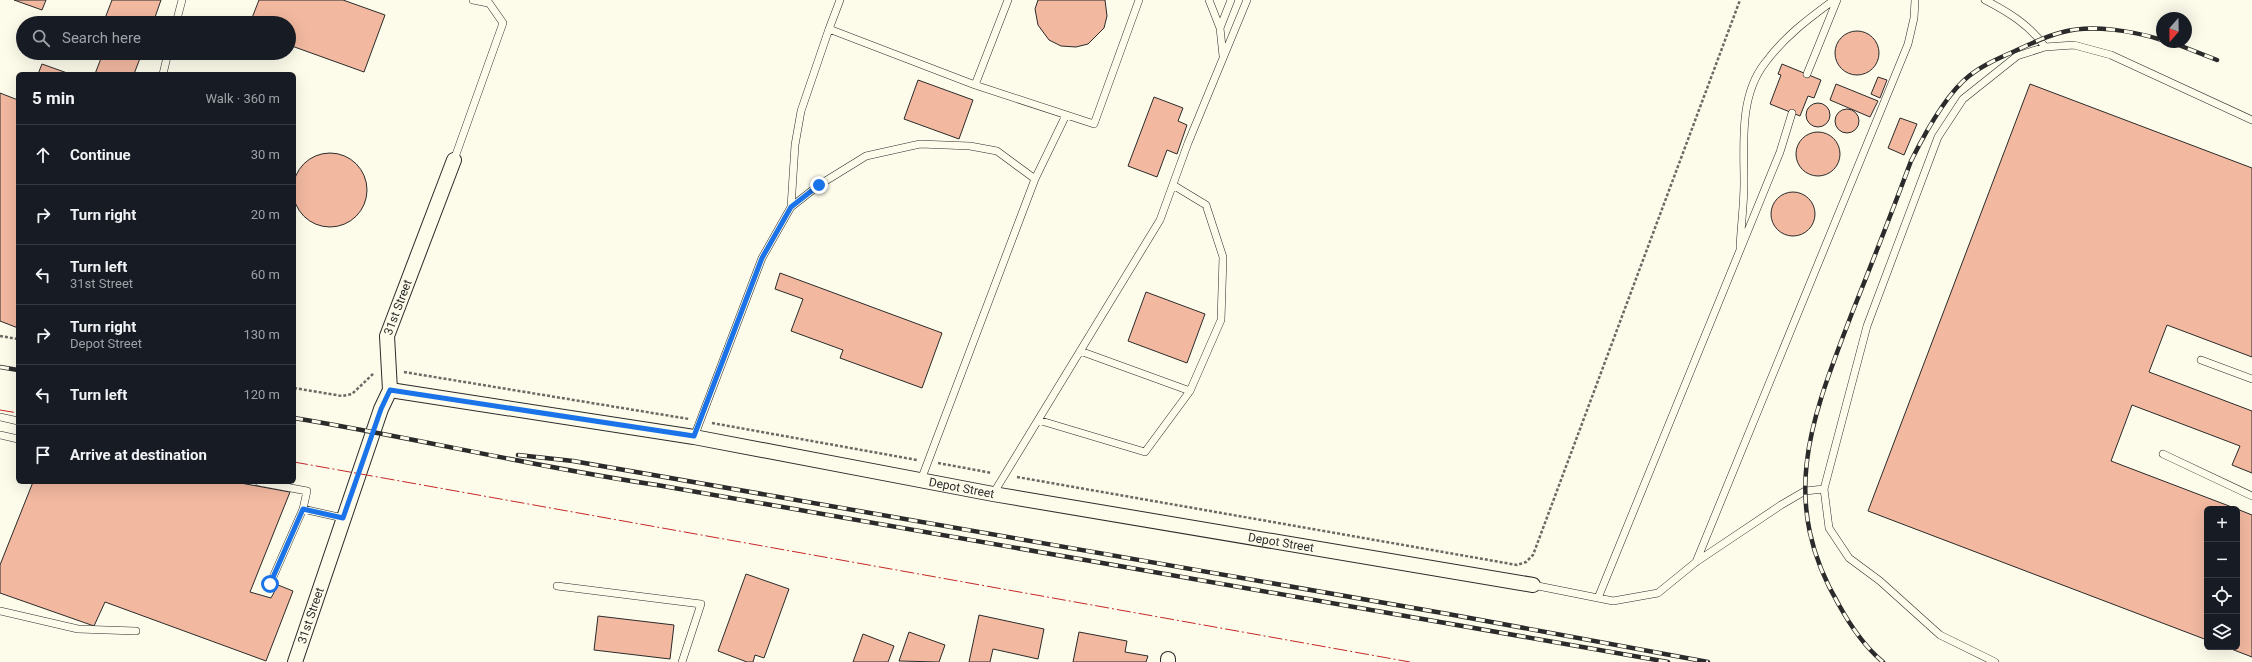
<!DOCTYPE html>
<html lang="en">
<head>
<meta charset="utf-8">
<style>
	body { margin:0; font-family:Roboto,sans-serif; background:#20242c; color:#f1f3f6 }
	.controls { position:absolute; right:12px; bottom:12px; display:grid; overflow:hidden; border-radius:6px; box-shadow:0 4px 16px #0002 }
	.controls button { width:36px; height:36px; display:grid; place-items:center; padding:0; border:0; border-bottom:1px solid #363941; background:#171b24; color:#f1f3f6; font:20px sans-serif }
	.compass { position:absolute; left:2156px; top:12px; width:36px; height:36px; border-radius:50%; background:#171b24; box-shadow:0 4px 16px #0002; rotate:200deg }
	.stop { position:absolute; width:12px; height:12px; margin:-9px; border:3px solid #1a73e8; border-radius:50%; background:#fff }
	.stop.end { background:#1a73e8; border-color:#fff; box-shadow:0 1px 4px #0008 }
	.list { margin:0; padding:0; list-style:none }
	h2 { display:flex; justify-content:space-between; align-items:center; height:52px; margin:0; padding:0 16px; font-size:17px }
	h2 small { font-size:13px; font-weight:400; color:#9ea1a6 }
	.list li { display:grid; grid-template-columns:26px 1fr auto; gap:12px; align-items:center; box-sizing:border-box; height:60px; padding:0 16px; border-top:1px solid #363941 }
	.list b { display:block; font-size:15px; white-space:nowrap }
	.list p { margin:0; font-size:13px; white-space:nowrap; color:#9ea1a6 }
	.list em { font-size:13px; font-style:normal; color:#9ea1a6 }
	.icon { flex:none; width:22px; height:22px; fill:none; stroke:currentColor; stroke-width:2; stroke-linecap:round; stroke-linejoin:round }
	.map { position:relative; flex:none; width:2252px; height:662px; overflow:hidden }
	.search { position:absolute; background:#171b24; box-shadow:0 4px 16px #0002; left:16px; top:16px; width:280px; height:44px; display:flex; align-items:center; gap:10px; box-sizing:border-box; padding:0 14px; border-radius:22px; color:#9ea1a6; font-size:15px }
	.panel { position:absolute; background:#171b24; box-shadow:0 4px 16px #0002; left:16px; top:72px; width:280px; height:412px; border-radius:6px }
	.map>svg:first-child { display:block }
	.building { fill:#f2b8a0; stroke:#2b2b2b }
	.lines { fill:none; stroke-linecap:round; stroke-linejoin:round }
	.lane-casing { stroke:#2b2b2b; stroke-width:8 }
	.street-casing { stroke:#2b2b2b; stroke-width:16 }
	.path { stroke:#6a6964; stroke-width:2.5; stroke-dasharray:3 2; stroke-linecap:butt }
	.lane { stroke:#fdfbea; stroke-width:7 }
	.street { stroke:#fdfbea; stroke-width:14 }
	.rail-casing { stroke:#2b2b2b; stroke-width:4.5 }
	.rail { stroke:#fdfbea; stroke-width:3; stroke-dasharray:9; stroke-linecap:butt }
	.power { stroke:#c62828; stroke-width:1; stroke-dasharray:14 3 2 3; stroke-linecap:butt }
	.route { stroke:#1a73e8; stroke-width:5 }
	.labels { text-anchor:middle; dominant-baseline:central; stroke-width:3; stroke-linejoin:round; paint-order:stroke }
	.street-label { font-size:12px; fill:#2b2b2b; stroke:#fdfbea }
</style>
</head>
<body>
<div class="map">
<svg width="2252" height="662" viewBox="0 0 2252 662">
	<rect width="100%" height="100%" fill="#fdfbea"/>
	<path class="building" d="M14,0H46L42,10Z
		M112,0H161L153,23H111L104,21Z
		M259,0H343L385,15L364,72L289,45V23H250Z
		M1038,0H1105L1107,16L1104,28L1088,44L1076,47L1061,46L1049,40L1038,25L1035,9Z
		M1835 53a22 22 0 1 1 44 0a22 22 0 1 1-44 0Z
		M103,53H142L134,74H95Z
		M42,64L70,74H38Z
		M1782,64L1821,80L1814,98L1808,96L1800,116L1770,104L1781,75L1778,74Z
		M1878,77L1887,80L1880,98L1871,94Z
		M918,80L973,100L959,139L904,119Z
		M1836,84L1878,101L1870,117L1830,100Z
		M2030,84L2252,168V357L2167,325L2149,372L2252,411V473L2232,465L2240,446L2132,405L2111,461L2237,509H2207V640L1868,511Z
		M0,93L18,100V328L0,321Z
		M1154,97L1183,108L1178,121L1187,125L1177,154L1167,150L1157,177L1128,166Z
		M1806 115a12 12 0 1 1 24 0a12 12 0 1 1-24 0Z
		M1835 121a12 12 0 1 1 24 0a12 12 0 1 1-24 0Z
		M1900,118L1917,124L1904,155L1888,148Z
		M1796 154a22 22 0 1 1 44 0a22 22 0 1 1-44 0Z
		M293 190a37 37 0 1 1 74 0a37 37 0 1 1-74 0Z
		M1771 214a22 22 0 1 1 44 0a22 22 0 1 1-44 0Z
		M780,273L942,333L922,388L840,358L843,350L791,331L803,299L775,289Z
		M1146,292L1205,314L1187,363L1128,341Z
		M33,482H235L290,492L250,592L271,598L278,585L293,591L266,661L105,602L94,626L0,593V565Z
		M2237,509L2252,515V657L2226,647H2237Z
		M746,574L789,589L764,658L755,655L753,662H747L718,651Z
		M979,615L1044,629L1038,659L993,649L990,662H969Z
		M598,616L674,625L670,659L594,650Z
		M909,632L945,645L939,662L899,661Z
		M1079,632L1127,641L1125,652L1148,656L1146,662H1073Z
		M863,634L894,646L888,662H853Z"/>
	<g class="lines">
		<g class="lane-casing">
			<path id="lane" d="M473,0L488,3
				M840,0L829,29L975,85L1094,124L1139,0
				M1209,0L1220,28
				M1985,0C2008,12 2030,25 2045,47
				M176,23L182,0
				M1223,56L1220,28L1231,0
				M163,74L168,53
				M1807,74L1837,0
				M975,85L1008,0
				M454,160L503,23L487,0
				M791,207L795,145L801,111L829,29
				M1740,247C1741,226 1744,204 1744,183C1744,144 1739,96 1765,63C1784,37 1808,19 1834,0
				M1080,351L1190,391L1221,320L1223,257L1206,205L1173,185
				M2201,360L2252,379
				M0,417L18,421
				M1038,420L1145,452L1190,391
				M0,435L18,439
				M694,437L762,258L791,207L819,185L866,156L920,144L970,146L997,151L1035,179
				M2163,454L2252,496
				M921,480L1035,179L1066,115
				M259,482L307,491L303,509L343,518
				M993,494L1160,220L1188,143L1247,0
				M1696,562L1908,44L1914,18L1915,0
				M270,584L303,509
				M1533,585L1613,601L1658,593L1696,562L1781,505L1805,491L1824,489
				M557,586L701,604L682,662
				M1598,598L1780,152L1792,113
				M0,611L78,629L136,631
				M1995,662L1940,635L1880,581L1849,558L1829,528L1824,489L1867,326L1938,137L1963,99L2017,56L2045,47L2074,45L2111,55L2252,120"/>
		</g>
		<g class="street-casing">
			<g id="street">
				<path id="s1" d="M390,390L694,437L993,494L1533,585"/>
				<path id="s2" d="M295,662L381,409L390,390L387,336L454,160"/>
				<path d="M1168,662V659"/>
			</g>
		</g>
		<path class="path" d="M0,336L18,339
			M404,372L689,419
			M294,388L342,396L352,394L374,373
			M712,423L917,460
			M938,463L992,473
			M1017,477L1517,565L1526,562L1533,555L1740,0"/>
		<use href="#lane" class="lane"/>
		<use href="#street" class="street"/>
		<g class="rail-casing">
			<path id="rail" d="M2171,42L2217,60
				M0,367L18,370
				M294,418C416,438 535,467 657,485L1668,662
				M518,455L573,461L1448,614L1708,662
				M1883,662C1865,647 1850,625 1839,605C1777,499 1812,418 1852,313C1872,263 1892,212 1911,161C1924,135 1947,93 1969,76C1983,65 1999,58 2015,51C2030,44 2046,36 2063,32C2092,24 2133,31 2162,40"/>
		</g>
		<use href="#rail" class="rail"/>
		<path class="power" d="M0,410L18,413
			M294,462L1410,662"/>
	</g>
	<g class="lines">
		<path class="route" d="M270,584L303,509L343,518L381,409L390,390L694,436L762,258L791,207L819,185"/>
	</g>
	<g class="labels">
		<g class="street-label">
			<text stroke="none"><textPath href="#s2" startOffset="373">31st Street</textPath></text>
			<text stroke="none"><textPath href="#s1" startOffset="580">Depot Street</textPath></text>
			<text stroke="none"><textPath href="#s1" startOffset="904">Depot Street</textPath></text>
			<text stroke="none"><textPath href="#s2" startOffset="49">31st Street</textPath></text>
		</g>
	</g>
</svg>
<div class="controls">
<button>+</button>
<button>−</button>
<button><svg class="icon" aria-label="locate" viewBox="0 0 24 24"><circle cx="12" cy="12" r="6"/><path d="M12 2v4M12 18v4M2 12h4M18 12h4"/></svg></button>
<button><svg class="icon" aria-label="layers" viewBox="0 0 24 24"><path d="M12 4l9 5-9 5-9-5zM3 14l9 5 9-5"/></svg></button>
</div>
<svg class="compass" viewBox="-18 -18 36 36"><path d="M0-13l5 13h-10z" fill="#e53935"/><path d="M0 13l5-13h-10z" fill="#9ea1a6"/></svg>
<div class="stop" style="left:270px;top:584px"></div>
<div class="stop end" style="left:819px;top:185px"></div>
<div class="search"><svg class="icon" aria-label="search" viewBox="0 0 24 24"><circle cx="10" cy="10" r="6"/><path d="M15 15l6 6"/></svg>Search here</div>
<section class="panel">
<h2>5 min<small>Walk · 360 m</small></h2>
<ul class="list">
<li><svg class="icon" aria-label="ahead" viewBox="0 0 24 24"><path d="M12 20V5M6 11l6-6 6 6"/></svg><div><b>Continue</b></div><em>30 m</em></li>
<li><svg class="icon" aria-label="right" viewBox="0 0 24 24"><path d="M7 20v-9h11M14 6l5 5-5 5"/></svg><div><b>Turn right</b></div><em>20 m</em></li>
<li><svg class="icon" aria-label="left" viewBox="0 0 24 24"><path d="M17 20v-9H6M10 6l-5 5 5 5"/></svg><div><b>Turn left</b><p>31st Street</p></div><em>60 m</em></li>
<li><svg class="icon" aria-label="right" viewBox="0 0 24 24"><path d="M7 20v-9h11M14 6l5 5-5 5"/></svg><div><b>Turn right</b><p>Depot Street</p></div><em>130 m</em></li>
<li><svg class="icon" aria-label="left" viewBox="0 0 24 24"><path d="M17 20v-9H6M10 6l-5 5 5 5"/></svg><div><b>Turn left</b></div><em>120 m</em></li>
<li><svg class="icon" aria-label="arrive" viewBox="0 0 24 24"><path d="M6 21V4h12l-3 4 3 4H6"/></svg><div><b>Arrive at destination</b></div></li>
</ul>
</section>
</div>
</body>
</html>
